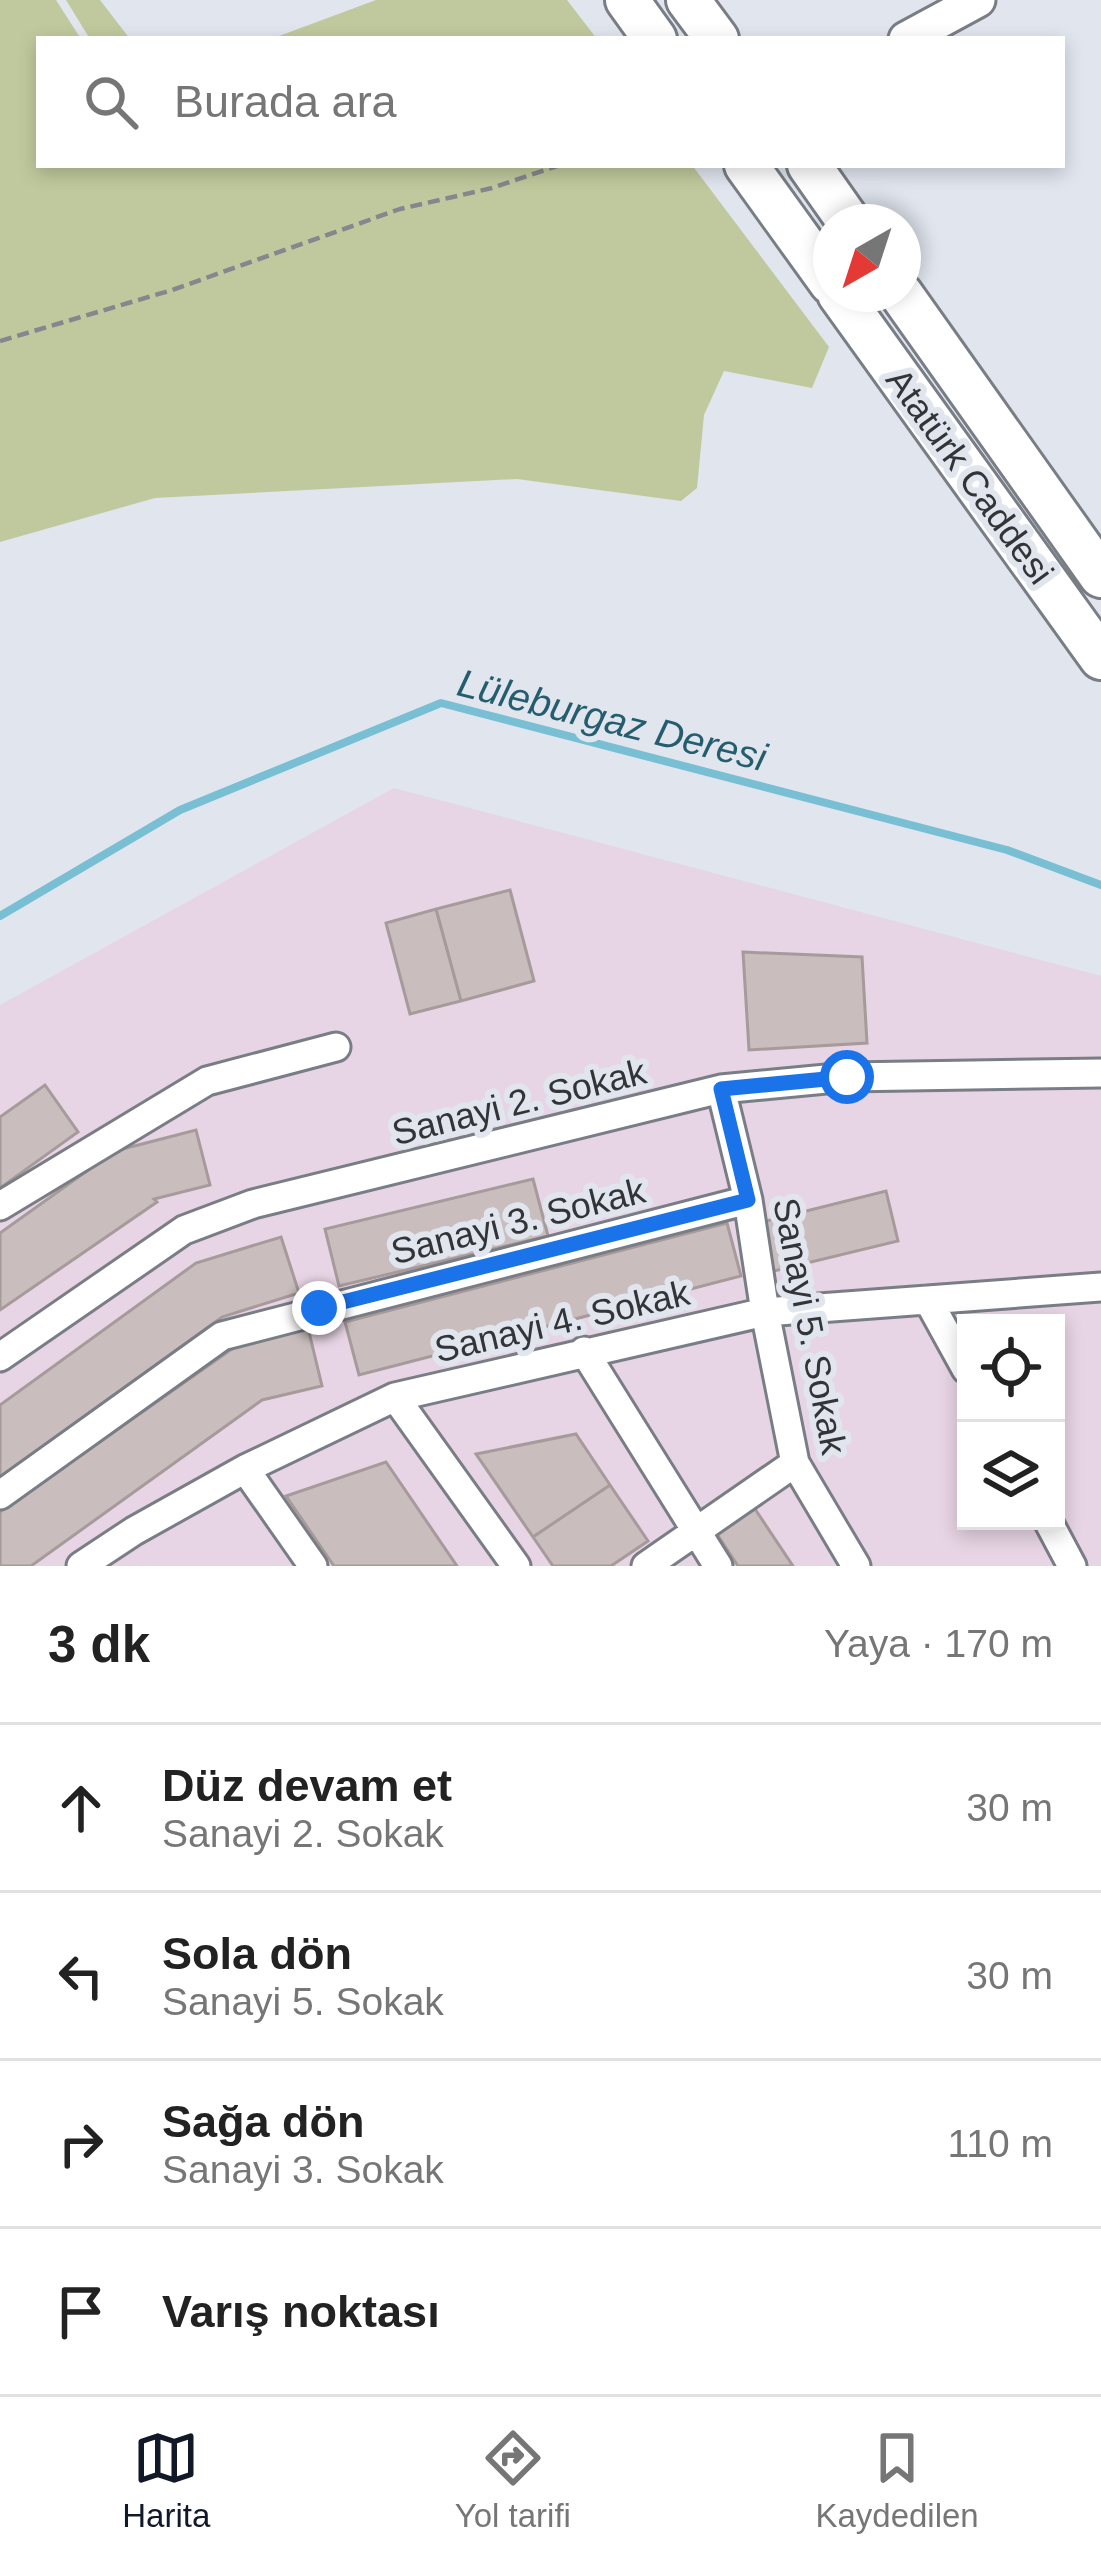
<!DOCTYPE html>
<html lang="tr">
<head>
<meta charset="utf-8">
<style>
	body { margin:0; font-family:Arial,sans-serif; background:#f2f2f2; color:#222 }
	.controls { position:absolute; right:36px; bottom:36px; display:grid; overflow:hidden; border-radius:0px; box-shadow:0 6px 18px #0003 }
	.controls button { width:108px; height:108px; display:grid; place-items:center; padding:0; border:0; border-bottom:3px solid #e0e0e0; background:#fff; color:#222; font:60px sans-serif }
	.compass { position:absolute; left:813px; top:204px; width:108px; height:108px; border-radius:50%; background:#fff; box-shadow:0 6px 18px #0003; rotate:219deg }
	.stop { position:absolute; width:36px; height:36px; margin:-27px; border:9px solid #1a73e8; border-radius:50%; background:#fff }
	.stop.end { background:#1a73e8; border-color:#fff; box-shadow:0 3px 12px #0008 }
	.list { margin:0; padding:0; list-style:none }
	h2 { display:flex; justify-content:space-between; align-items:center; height:156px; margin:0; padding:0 48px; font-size:51px }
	h2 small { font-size:39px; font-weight:400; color:#767676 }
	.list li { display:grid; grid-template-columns:78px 1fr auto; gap:36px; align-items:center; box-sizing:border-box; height:168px; padding:0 48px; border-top:3px solid #e0e0e0 }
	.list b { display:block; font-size:45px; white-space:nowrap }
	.list p { margin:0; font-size:39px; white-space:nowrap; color:#767676 }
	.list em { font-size:39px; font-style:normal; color:#767676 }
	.icon { flex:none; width:66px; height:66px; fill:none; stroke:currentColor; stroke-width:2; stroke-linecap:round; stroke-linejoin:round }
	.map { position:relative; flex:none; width:1101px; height:1566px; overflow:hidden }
	.search { position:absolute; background:#fff; box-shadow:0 6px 18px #0003; left:36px; right:36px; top:36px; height:132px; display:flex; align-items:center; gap:30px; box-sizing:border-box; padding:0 42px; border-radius:0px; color:#767676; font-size:45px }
	.sheet { height:828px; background:#fff }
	nav { display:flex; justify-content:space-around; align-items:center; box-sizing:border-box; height:168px; border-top:3px solid #e0e0e0; background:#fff; font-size:33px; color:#767676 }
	nav a { display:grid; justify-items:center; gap:6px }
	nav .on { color:#111827 }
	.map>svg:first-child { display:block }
	.industrial { fill:#e7d4e4; fill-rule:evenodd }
	.green { fill:#c0c99d }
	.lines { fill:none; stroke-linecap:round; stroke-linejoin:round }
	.stream { stroke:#78bfd4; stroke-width:8 }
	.building { fill:#c9bdbd; stroke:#a69a9a; stroke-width:3 }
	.minor-casing { stroke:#797d86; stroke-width:33 }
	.tertiary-casing { stroke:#797d86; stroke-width:39 }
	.trunk-casing { stroke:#797d86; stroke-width:48 }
	.path { stroke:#84878d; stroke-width:4.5; stroke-dasharray:12 6; stroke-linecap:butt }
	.minor { stroke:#fff; stroke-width:27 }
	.tertiary { stroke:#fff; stroke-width:33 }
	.trunk { stroke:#fff; stroke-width:42 }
	.route { stroke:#1a73e8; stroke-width:15 }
	.labels { text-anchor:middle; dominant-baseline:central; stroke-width:12; stroke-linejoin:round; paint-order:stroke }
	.street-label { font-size:36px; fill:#323438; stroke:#e0e5ee }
	.water-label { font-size:39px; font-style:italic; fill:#245d6d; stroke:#e0e5ee }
</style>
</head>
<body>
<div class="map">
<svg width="1101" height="1566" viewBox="0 0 1101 1566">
	<rect width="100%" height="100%" fill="#e0e5ee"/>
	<path class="industrial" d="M394,788L1101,976V1566H0V1005ZM966,1323H1056V1521H966Z"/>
	<path class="green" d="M0,0H56L81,39H39V165H692L829,347L812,388L724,371L704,415L697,488L681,501L517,479L155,498L0,542Z
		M66,0H100L130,39H90Z
		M376,0H567L597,39H271Z"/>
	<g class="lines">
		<path class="stream" d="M0,916L180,810L441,703L1007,850L1101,885"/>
	</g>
	<path class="building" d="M510,890L534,981L461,1001L436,909Z
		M436,909L461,1001L410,1014L386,923Z
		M743,952L862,957L867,1043L749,1050Z
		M45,1085L78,1132L0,1188V1117Z
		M196,1130L210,1185L154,1199L157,1202L0,1310V1233L115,1151Z
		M533,1179L548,1236L339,1286L325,1229Z
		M886,1191L898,1241L774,1271L762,1222Z
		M727,1223L741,1276L359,1375L345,1322Z
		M281,1237L299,1293L222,1317L0,1477V1405L196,1263Z
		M308,1328L322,1386L262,1400L31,1566H0V1512L239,1344Z
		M576,1434L610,1485L533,1537L476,1454Z
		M386,1462L457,1566H334L286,1496Z
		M610,1485L648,1541L611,1566H553L533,1537Z
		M753,1506L793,1566H738L715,1531Z"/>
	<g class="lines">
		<g class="minor-casing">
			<path id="minor" d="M721,1089L748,1200L765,1312L795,1463L856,1566
				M0,1206L207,1081L336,1047
				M928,1300L966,1369
				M584,1351L718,1566
				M0,1357L184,1230L253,1204L721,1089L847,1077L1101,1073
				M395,1397L516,1566
				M245,1469L313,1566
				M0,1495L222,1336L748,1200
				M1048,1521L1072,1566
				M81,1566L134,1531L245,1469L395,1397L765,1312L1101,1287
				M646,1566L795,1463"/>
		</g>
		<g class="tertiary-casing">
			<path id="tertiary" d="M906,39L978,0"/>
		</g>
		<g class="trunk-casing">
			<path id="trunk" d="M627,0L655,39
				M688,0L717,39
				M746,165L831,283
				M809,165L849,222
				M839,294L1101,658
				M901,294L1101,576"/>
		</g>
		<path class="path" d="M0,341L172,290L400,209L492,188L560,165"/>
		<use href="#minor" class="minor"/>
		<use href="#tertiary" class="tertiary"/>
		<use href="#trunk" class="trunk"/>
	</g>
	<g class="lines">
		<path class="route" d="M319,1308L748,1200L721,1089L847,1077"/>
	</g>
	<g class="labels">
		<g class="street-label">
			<text transform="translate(970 476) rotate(54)">Atatürk Caddesi</text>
			<text transform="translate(519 1102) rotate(-14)">Sanayi 2. Sokak</text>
			<text transform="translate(518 1221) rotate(-14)">Sanayi 3. Sokak</text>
			<text transform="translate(562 1321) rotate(-13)">Sanayi 4. Sokak</text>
			<text transform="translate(810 1326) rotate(79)">Sanayi 5. Sokak</text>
		</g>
		<g class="water-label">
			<text transform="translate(612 720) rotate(14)">Lüleburgaz Deresi</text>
		</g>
	</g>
</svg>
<div class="controls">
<button><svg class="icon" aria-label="locate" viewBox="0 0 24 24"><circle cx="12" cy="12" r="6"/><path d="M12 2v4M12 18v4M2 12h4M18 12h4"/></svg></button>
<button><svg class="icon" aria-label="layers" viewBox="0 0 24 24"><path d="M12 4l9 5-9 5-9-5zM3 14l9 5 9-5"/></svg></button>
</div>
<svg class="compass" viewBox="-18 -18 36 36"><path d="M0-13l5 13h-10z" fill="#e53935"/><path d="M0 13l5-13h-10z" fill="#767676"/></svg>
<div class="stop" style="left:847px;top:1077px"></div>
<div class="stop end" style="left:319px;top:1308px"></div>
<div class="search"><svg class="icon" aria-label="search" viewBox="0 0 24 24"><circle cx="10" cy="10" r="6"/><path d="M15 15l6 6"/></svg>Burada ara</div>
</div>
<section class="sheet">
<h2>3 dk<small>Yaya · 170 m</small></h2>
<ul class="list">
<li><svg class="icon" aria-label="ahead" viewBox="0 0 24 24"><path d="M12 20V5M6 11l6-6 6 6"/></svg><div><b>Düz devam et</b><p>Sanayi 2. Sokak</p></div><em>30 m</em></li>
<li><svg class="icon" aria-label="left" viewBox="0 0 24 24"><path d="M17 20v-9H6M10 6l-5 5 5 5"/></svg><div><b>Sola dön</b><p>Sanayi 5. Sokak</p></div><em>30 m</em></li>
<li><svg class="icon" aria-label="right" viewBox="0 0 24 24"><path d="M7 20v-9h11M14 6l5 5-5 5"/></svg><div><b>Sağa dön</b><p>Sanayi 3. Sokak</p></div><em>110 m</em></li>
<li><svg class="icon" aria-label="arrive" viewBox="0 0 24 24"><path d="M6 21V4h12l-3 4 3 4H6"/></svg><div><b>Varış noktası</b></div></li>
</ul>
</section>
<nav>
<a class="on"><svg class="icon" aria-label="map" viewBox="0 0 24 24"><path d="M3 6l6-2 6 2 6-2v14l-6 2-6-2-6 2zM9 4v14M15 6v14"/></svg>Harita</a>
<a><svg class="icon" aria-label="directions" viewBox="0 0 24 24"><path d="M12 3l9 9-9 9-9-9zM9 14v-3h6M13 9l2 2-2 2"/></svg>Yol tarifi</a>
<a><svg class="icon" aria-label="saved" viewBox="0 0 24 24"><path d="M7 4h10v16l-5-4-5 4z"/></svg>Kaydedilen</a>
</nav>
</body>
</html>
